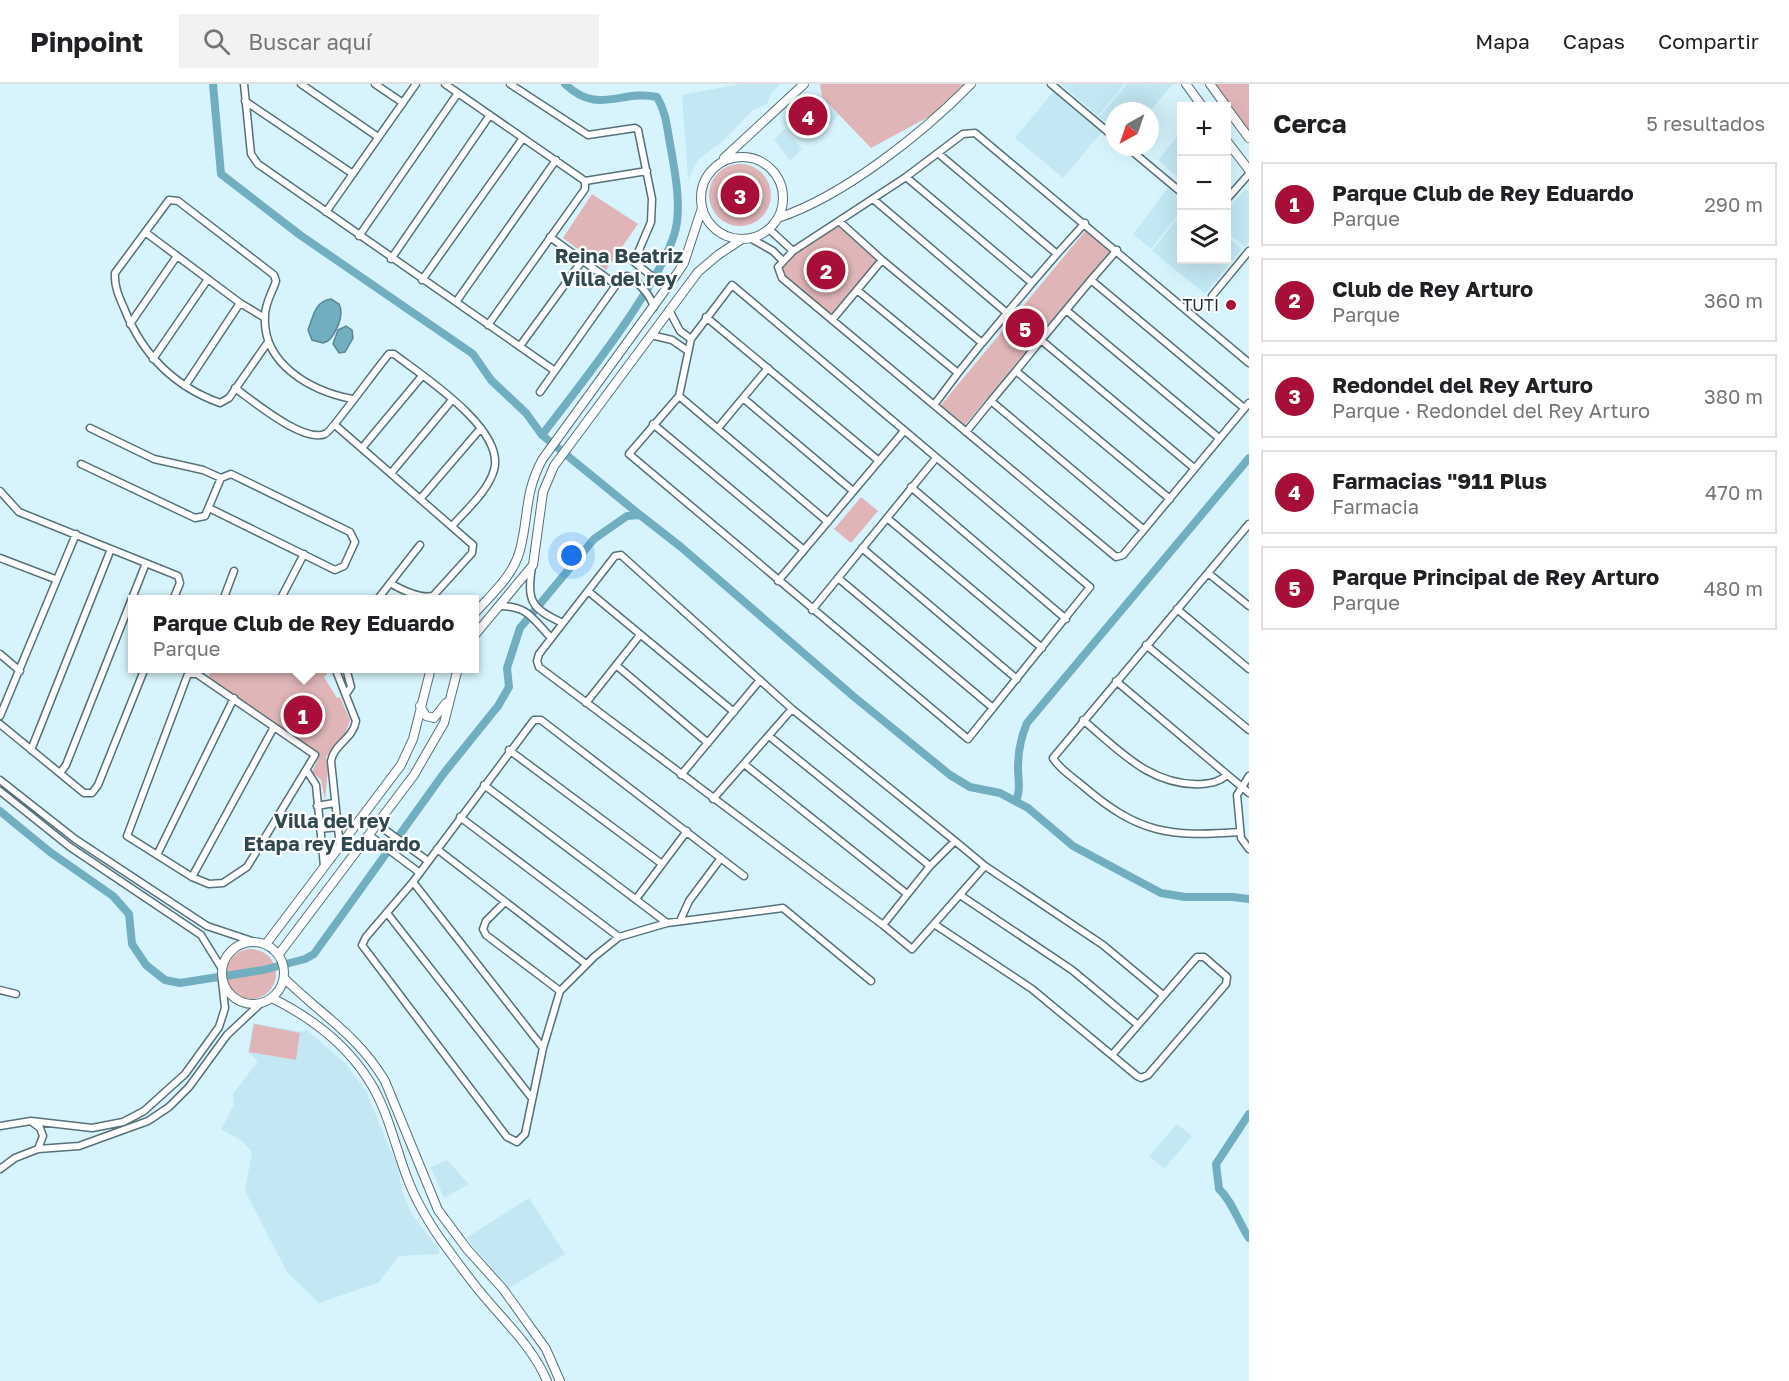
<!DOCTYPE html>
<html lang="es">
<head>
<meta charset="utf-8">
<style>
	body { margin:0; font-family:"Golos Text",sans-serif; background:#f2f2f2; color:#202124 }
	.controls { position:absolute; right:18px; top:18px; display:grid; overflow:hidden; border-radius:0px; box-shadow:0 6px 24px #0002 }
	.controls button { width:54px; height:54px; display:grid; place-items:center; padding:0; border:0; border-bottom:2px solid #e0e0e0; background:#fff; color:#202124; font:30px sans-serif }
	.compass { position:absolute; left:1105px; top:18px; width:54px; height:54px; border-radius:50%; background:#fff; box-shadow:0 6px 24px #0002; rotate:220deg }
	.you { position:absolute; left:572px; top:472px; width:21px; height:21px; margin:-15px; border:4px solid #fff; border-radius:50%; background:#1a73e8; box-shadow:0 0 0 9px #1a73e833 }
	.badge { display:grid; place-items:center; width:39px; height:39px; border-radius:50%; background:#a70e38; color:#fff; font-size:20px; font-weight:700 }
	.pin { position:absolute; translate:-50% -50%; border:3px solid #fff; box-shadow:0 2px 6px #0006 }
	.popup { position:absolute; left:128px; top:511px; width:351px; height:78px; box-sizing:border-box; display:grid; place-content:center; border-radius:0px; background:#fff; filter:drop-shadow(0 2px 4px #0005); font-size:20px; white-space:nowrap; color:#757577 }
	.popup b { font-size:22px; color:#202124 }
	.popup::after { content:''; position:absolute; left:50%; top:100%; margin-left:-12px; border:12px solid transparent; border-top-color:#fff }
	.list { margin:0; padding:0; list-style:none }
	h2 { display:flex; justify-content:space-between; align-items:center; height:78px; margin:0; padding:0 24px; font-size:26px }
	h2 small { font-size:20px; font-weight:400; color:#757577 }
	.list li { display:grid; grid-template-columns:39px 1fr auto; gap:18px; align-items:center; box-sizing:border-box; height:84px; margin:0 12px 12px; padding:0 12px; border:2px solid #e0e0e0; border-radius:0px }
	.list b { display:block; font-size:22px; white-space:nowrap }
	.list p { margin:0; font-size:20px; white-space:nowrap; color:#757577 }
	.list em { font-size:20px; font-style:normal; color:#757577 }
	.icon { flex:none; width:33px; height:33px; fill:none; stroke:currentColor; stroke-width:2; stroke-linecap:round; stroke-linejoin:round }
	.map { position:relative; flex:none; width:1249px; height:1297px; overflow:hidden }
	header { display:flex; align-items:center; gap:36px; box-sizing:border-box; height:84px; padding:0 30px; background:#fff; border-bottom:2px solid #e0e0e0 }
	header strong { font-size:28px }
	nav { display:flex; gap:33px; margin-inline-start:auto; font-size:21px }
	.search { width:420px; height:54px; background:#f2f2f2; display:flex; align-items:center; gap:15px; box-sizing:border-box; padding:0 21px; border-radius:0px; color:#757577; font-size:22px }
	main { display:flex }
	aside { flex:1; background:#fff }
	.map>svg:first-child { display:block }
	.built { fill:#c3e8f4 }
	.green { fill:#dfb5b7 }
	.water { fill:#71aec0; stroke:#588694; stroke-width:1.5 }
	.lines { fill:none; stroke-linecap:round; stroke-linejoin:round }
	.canal { stroke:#71aec0; stroke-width:8 }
	.minor-casing { stroke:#577178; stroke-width:9 }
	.tertiary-casing { stroke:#577178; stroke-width:10 }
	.minor { stroke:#fff; stroke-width:6 }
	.tertiary { stroke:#fff; stroke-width:8 }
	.poi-dot { fill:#a70e38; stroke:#fff; stroke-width:2 }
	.labels { text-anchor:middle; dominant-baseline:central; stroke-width:4.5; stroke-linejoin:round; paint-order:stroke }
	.poi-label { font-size:16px; fill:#1f2a2d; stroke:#fff; text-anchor:end }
	.quarter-label { font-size:20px; font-weight:bold; fill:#30484f; stroke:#fff }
</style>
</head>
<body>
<header>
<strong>Pinpoint</strong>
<div class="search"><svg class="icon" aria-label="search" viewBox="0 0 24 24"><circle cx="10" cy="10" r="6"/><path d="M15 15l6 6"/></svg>Buscar aquí</div>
<nav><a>Mapa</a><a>Capas</a><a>Compartir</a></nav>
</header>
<main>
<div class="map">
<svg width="1249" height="1297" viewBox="0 0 1249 1297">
	<rect width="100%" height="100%" fill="#d7f4fd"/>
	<path class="built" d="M739,0H781L772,8L767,20L753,26L723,57L698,76L688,95L682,11Z
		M1061,0H1124L1098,32Z
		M1127,0H1173L1150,27H1114V45L1099,33Z
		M1053,8H1057L1103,47L1063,94L1015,54Z
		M818,9L839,31L818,52L796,29Z
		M785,45L802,65L790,77L774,55Z
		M1181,48V96L1158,76Z
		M1168,104L1181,116V126L1151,165L1133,150Z
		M1245,106L1249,107V157L1245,163L1227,148L1226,127Z
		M1181,129L1182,176H1226L1227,152L1242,165L1205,210L1152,167Z
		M253,939L302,948L306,945L345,979L366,1007L397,1082L403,1110L412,1131L439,1165V1170L399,1172L378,1199L319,1219L287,1188L245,1107L252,1068L242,1057L221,1045L234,1021L233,1010L258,977L248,968Z
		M1177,1040L1192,1052L1164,1085L1149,1072Z
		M447,1076L469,1100L444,1114L431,1083Z
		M529,1114L565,1170L509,1204L466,1154Z"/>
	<path class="green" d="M820,0H964L934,30L871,64L822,13Z
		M1212,0H1249V54Z
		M709 111a31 31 0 1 1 62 0a31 31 0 1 1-62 0Z
		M592,110L638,140L606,186L563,154Z
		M839,137L882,176L832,236L778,188L782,176Z
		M1086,146L1110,167L965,341L941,321Z
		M861,413L878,427L851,459L834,445Z
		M211,585H324L327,590L324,593L337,614L340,613L350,636L346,648L326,673L328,685L325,716L321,696L312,688L319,673L208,596Z
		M226 890a25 25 0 1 1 50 0a25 25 0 1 1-50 0Z
		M254,940L300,949L296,976L249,968Z"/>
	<path class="water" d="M331,215L339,220C345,231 336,249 328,257L323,259L312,256L308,246C313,233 315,217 331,215Z
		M346,242L352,246L353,254L345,268L339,269L333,260L338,246Z"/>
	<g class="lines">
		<path class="canal" d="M213,0L221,90L300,151L473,270L491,296L526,329L542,351L640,431
			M542,351C576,306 671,189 677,138C680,114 675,89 671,65C667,46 667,30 657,13C621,5 598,32 565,0
			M1016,717C1021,705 1018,696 1018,683C1018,667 1021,653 1027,639L1249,374
			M0,727L50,768L113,812L129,830L132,860L146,881L165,896L180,899L263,886L305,875L314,870L444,689L498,622L509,603L507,584L520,544L594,455L627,432L640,431L681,463L853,612L950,691L970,703L1000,709L1028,724L1073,762L1161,809L1185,813H1233L1249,815
			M1249,1030L1216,1080L1219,1105C1233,1118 1238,1138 1249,1154"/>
		<g class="minor-casing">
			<path id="minor" d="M244,0L251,70L258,80L555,287
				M301,0L378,53
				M375,0L403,19
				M445,0L585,97
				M510,0L588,51L635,44L638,46L652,115L651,138L634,178L654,194L672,198
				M1051,0L1114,53
				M245,17L353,90
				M1127,63L1182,109
				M939,70L1057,170L1032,199
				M906,93L1032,199L1007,229
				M873,115L1007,229L982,259
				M1226,116L1249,90
				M326,128L416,0
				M769,145L793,167
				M145,148L240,219L265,234
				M359,152L458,9
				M550,153L615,200
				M750,154L773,167L782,176
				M1117,166L1091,196L1244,324
				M1057,170L1085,139
				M391,175L490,31
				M882,176L982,259L958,289
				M422,196L523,54
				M1091,196L1066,226L1219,354
				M732,201L1090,503L968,655L629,370L679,312L691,255Z
				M857,206L958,289L934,321
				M1212,212L1249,167
				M456,218L556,76
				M669,226L680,247L691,255
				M1066,226L1041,256L1194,384
				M706,233L879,377
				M832,236L882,176L839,137
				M130,240L177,172
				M488,241L585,105V97L647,87
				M651,251L672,256L688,267
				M1041,256L1016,287L1170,415
				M268,258L229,314L220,319C173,302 142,270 124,224C119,213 114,202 115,189L169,116L178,117L274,191L276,197C272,209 265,219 265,232C262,280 311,307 352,315
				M520,262L582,177
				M153,275L208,195
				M1249,279L975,49L963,50L906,93L793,167L778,183L782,194L1116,473L1123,471L1249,319
				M1016,287L991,317L1143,445
				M185,302L240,219
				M235,304C253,317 303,359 325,350C330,349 380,280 389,270H394C421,291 506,345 494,386C488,407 467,425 453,441
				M540,308L621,194L627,192C641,200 649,209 654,223
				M679,312L828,438
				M743,314L853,407
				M653,340L804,466
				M335,341L473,461L472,469L433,512C419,515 402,506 390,499
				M90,344L154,375L203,386L221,394
				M718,344L768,284
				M966,348L991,317
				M362,364L422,292
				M81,380L195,434L205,432L221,394L231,390L350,448L355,458L344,482L335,486L209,424
				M392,388L452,316
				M911,403L1066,535
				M0,407L19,428L178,492L180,499L173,516
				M421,414L481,344
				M887,434L1042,564
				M862,464L1017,595
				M621,471L792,625L955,757L930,782L883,841L539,583L537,577L539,570L615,472Z
				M0,474L55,495
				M532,482C527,517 530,524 563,539
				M1208,489L1249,522
				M838,494L993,624
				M778,497L904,347
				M588,507L734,628
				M223,516L234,487
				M280,516L304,470
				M377,516L420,461
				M499,522C528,522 532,534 551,554
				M1177,525L1249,585
				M812,526L936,374
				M1146,561L1249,646
				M0,570L20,587
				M616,581L708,659
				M335,584L356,637C353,655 334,660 331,677L340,763
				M346,584L351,603L346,610
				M188,590H197L315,671L247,783L223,799L209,800L192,793L127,752L188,590L191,584
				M1116,597L1249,709
				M586,619L640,551
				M0,632L76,450
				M1083,636C1119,666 1151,703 1202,700C1212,699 1219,698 1227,691
				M0,640L84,709H92L98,701L145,584
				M769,652L930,782
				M31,666L111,465
				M509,666L662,780
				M744,680L907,810
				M307,687L316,701L324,782
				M60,689L66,681L146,479
				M681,691L760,596
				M1249,692L1237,711L1241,754L1249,765
				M0,696L75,755L207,842L252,857
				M484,701L667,839
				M0,707L70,763L201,851L222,885
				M713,715L792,625
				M317,722L334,719
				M460,733L619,853
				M377,740L428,777
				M320,745L337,743
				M1240,748C1169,753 1139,750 1083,702C1074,694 1059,685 1053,674L1249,440
				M369,751L420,789
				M437,765L586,880
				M157,771L234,614
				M985,782L1103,861L1163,911
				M744,792L541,636H534L413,798L366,853L362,861L507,1053L517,1058L525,1050L543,964L560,907L594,873L619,853L667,839L783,824L871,897
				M192,793L274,643
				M413,798L543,964
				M960,811L1072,886L1138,941
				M636,815L687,747
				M504,819L486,837L483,845L486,851L560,907
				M387,829L531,1013
				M680,837L689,817L721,774
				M934,840L1032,905L1137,992L1141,994L1148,991L1226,900L1227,893L1204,873H1197L1112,971
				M883,841L912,865L985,782L955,757
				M0,906L16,910
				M32,1038L40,1044L43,1052L38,1065
				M0,1042L31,1037L92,1044L123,1038L144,1027L185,990L219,943L225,924L222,897
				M0,1085L15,1074L38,1065L79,1062L148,1037L169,1023L189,1003L227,951L261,919"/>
		</g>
		<g class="tertiary-casing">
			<path id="tertiary" d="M1186,0L1202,22
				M1210,0L1226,22
				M1226,23L1249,54
				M1226,56L1249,86
				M701 114a41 41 0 1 1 82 0a41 41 0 1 1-82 0Z
				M724,74L804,0
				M778,134C844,112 923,49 971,0
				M474,530C490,512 514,491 520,466C529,432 524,410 542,376L676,191L684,179L702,124
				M474,552L533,481L543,408L554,382L698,188L718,171L742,155
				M420,622L426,632L434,634L446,619
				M222 889a31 31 0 1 1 62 0a31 31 0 1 1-62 0Z
				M266,860L401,681L413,655L431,584
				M279,870L414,691L444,639L458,584
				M284,894C321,931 357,950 385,997L438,1126L467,1165L503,1205L546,1265L560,1297
				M272,914C310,933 345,959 368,995C388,1025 395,1063 408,1096C416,1117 428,1137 441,1156C456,1176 471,1198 488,1217C510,1243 534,1266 547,1297"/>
		</g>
		<use href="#minor" class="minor"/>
		<use href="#tertiary" class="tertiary"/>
	</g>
	<circle class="poi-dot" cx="1231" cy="221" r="6"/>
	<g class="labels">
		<g class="poi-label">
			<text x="1219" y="221">TUTI</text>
		</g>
		<g class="quarter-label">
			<text x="619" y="171">Reina Beatriz<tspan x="619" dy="23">Villa del rey</tspan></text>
			<text x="332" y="736">Villa del rey<tspan x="332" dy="23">Etapa rey Eduardo</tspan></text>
		</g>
	</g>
</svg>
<div class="controls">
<button>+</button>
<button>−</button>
<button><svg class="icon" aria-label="layers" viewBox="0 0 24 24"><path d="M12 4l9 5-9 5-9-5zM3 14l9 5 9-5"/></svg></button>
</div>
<svg class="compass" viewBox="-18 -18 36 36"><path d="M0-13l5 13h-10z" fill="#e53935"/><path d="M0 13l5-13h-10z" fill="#757577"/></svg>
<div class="you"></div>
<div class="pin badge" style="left:303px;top:631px">1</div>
<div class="popup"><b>Parque Club de Rey Eduardo</b>Parque</div>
<div class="pin badge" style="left:826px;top:186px">2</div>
<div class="pin badge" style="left:740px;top:111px">3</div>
<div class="pin badge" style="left:808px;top:32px">4</div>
<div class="pin badge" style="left:1025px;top:244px">5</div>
</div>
<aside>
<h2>Cerca<small>5 resultados</small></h2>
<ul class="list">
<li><span class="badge">1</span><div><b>Parque Club de Rey Eduardo</b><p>Parque</p></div><em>290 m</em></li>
<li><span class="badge">2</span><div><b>Club de Rey Arturo</b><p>Parque</p></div><em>360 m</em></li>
<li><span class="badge">3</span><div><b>Redondel del Rey Arturo</b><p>Parque · Redondel del Rey Arturo</p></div><em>380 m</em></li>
<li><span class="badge">4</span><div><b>Farmacias &quot;911 Plus</b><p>Farmacia</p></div><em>470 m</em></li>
<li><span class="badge">5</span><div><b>Parque Principal de Rey Arturo</b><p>Parque</p></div><em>480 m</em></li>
</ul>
</aside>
</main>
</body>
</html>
